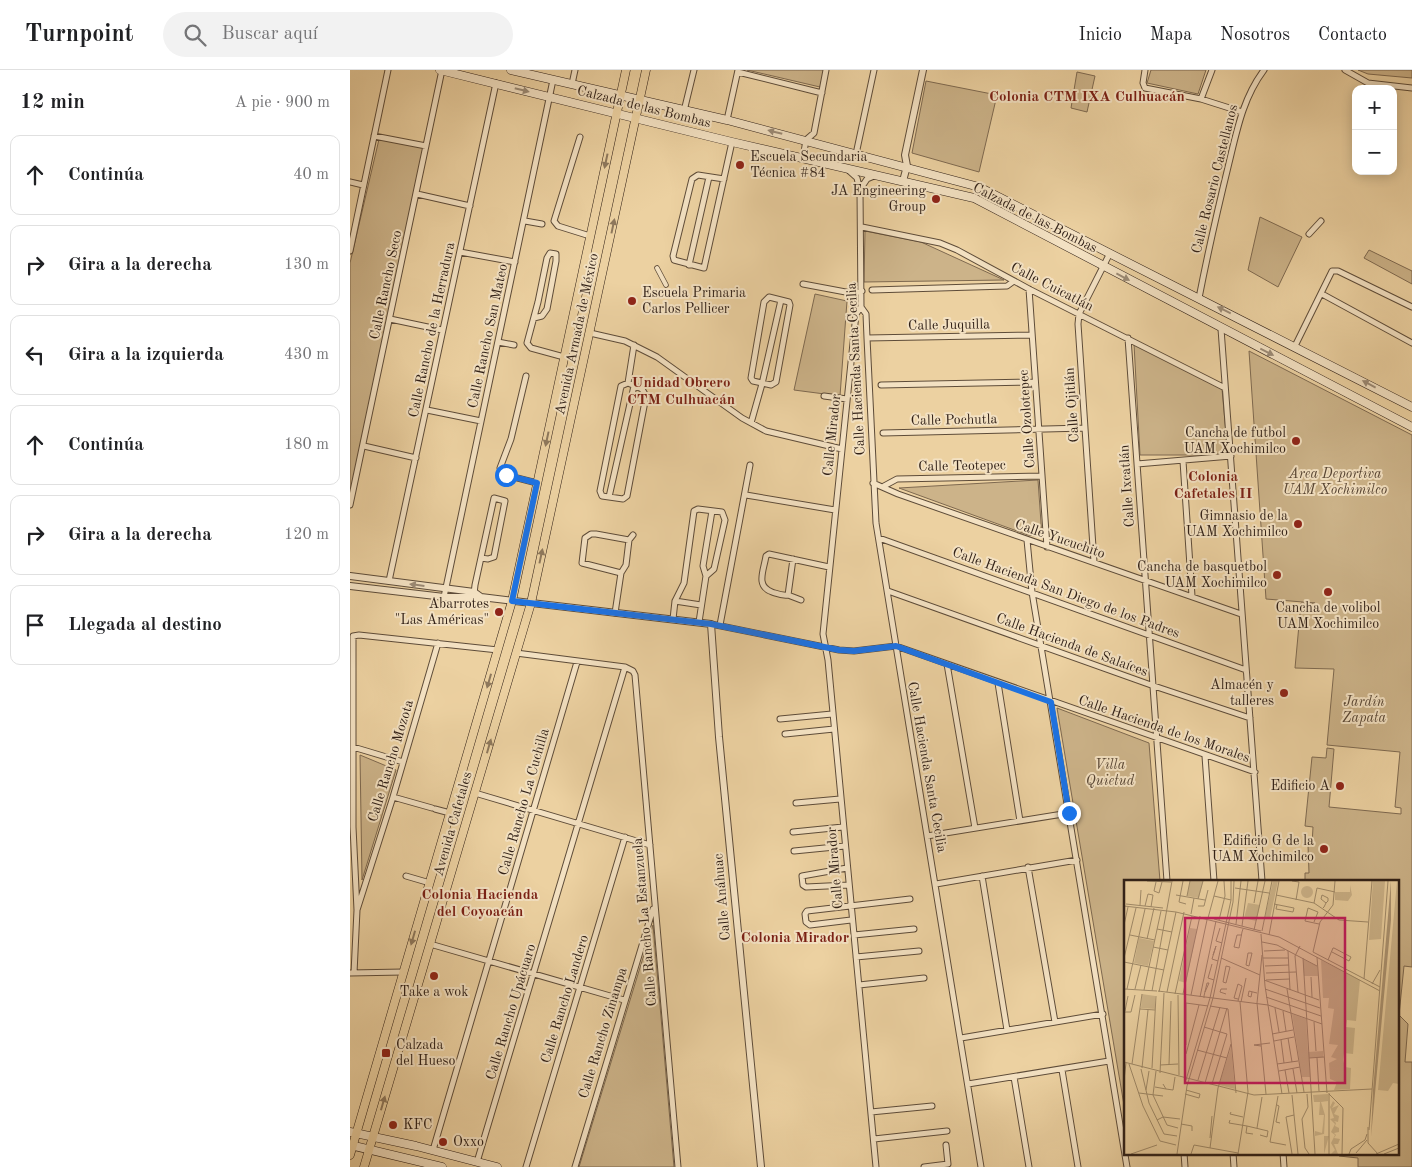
<!DOCTYPE html>
<html lang="es">
<head>
<meta charset="utf-8">
<style>
	body { margin:0; font-family:"Old Standard TT",serif; background:#f2f2f2; color:#202124 }
	.controls { position:absolute; right:15px; top:15px; display:grid; overflow:hidden; border-radius:10px; box-shadow:0 2px 12px #0003 }
	.controls button { width:45px; height:45px; display:grid; place-items:center; padding:0; border:0; border-bottom:1px solid #e0e0e0; background:#fff; color:#202124; font:25px sans-serif }
	.stop { position:absolute; width:15px; height:15px; margin:-11px; border:4px solid #1a73e8; border-radius:50%; background:#fff }
	.stop.end { background:#1a73e8; border-color:#fff; box-shadow:0 1px 5px #0008 }
	.list { margin:0; padding:0; list-style:none }
	h2 { display:flex; justify-content:space-between; align-items:center; height:65px; margin:0; padding:0 20px; font-size:21px }
	h2 small { font-size:16px; font-weight:400; color:#757577 }
	.list li { display:grid; grid-template-columns:32px 1fr auto; gap:15px; align-items:center; box-sizing:border-box; height:80px; margin:0 10px 10px; padding:0 10px; border:1px solid #e0e0e0; border-radius:10px }
	.list b { display:block; font-size:19px; white-space:nowrap }
	.list em { font-size:16px; font-style:normal; color:#757577 }
	.icon { flex:none; width:28px; height:28px; fill:none; stroke:currentColor; stroke-width:2; stroke-linecap:round; stroke-linejoin:round }
	.map { position:relative; flex:none; width:1062px; height:1097px; overflow:hidden }
	header { display:flex; align-items:center; gap:30px; box-sizing:border-box; height:70px; padding:0 25px; background:#fff; border-bottom:1px solid #e0e0e0 }
	header strong { font-size:24px }
	nav { display:flex; gap:28px; margin-inline-start:auto; font-size:18px }
	.search { width:350px; height:45px; background:#f2f2f2; display:flex; align-items:center; gap:12px; box-sizing:border-box; padding:0 18px; border-radius:28px; color:#757577; font-size:19px }
	main { display:flex }
	aside { flex:1; background:#fff }
	.map>svg:first-child { display:block }
	.green { fill:#ccb389; stroke:#7e6950 }
	.lines { fill:none; stroke-linecap:round; stroke-linejoin:round }
	.pedestrian-casing { stroke:#5e4c39; stroke-width:5.5 }
	.minor-casing { stroke:#5e4c39; stroke-width:7 }
	.tertiary-casing { stroke:#5e4c39; stroke-width:8 }
	.secondary-casing { stroke:#2f1f16; stroke-width:9 }
	.primary-casing { stroke:#2f1f16; stroke-width:9 }
	.pedestrian { stroke:#f3e1c2; stroke-width:4 }
	.minor { stroke:#f3e1c2; stroke-width:5 }
	.tertiary { stroke:#f3e1c2; stroke-width:6 }
	.secondary { stroke:#f3e1c2; stroke-width:8 }
	.primary { stroke:#ecd1a1; stroke-width:8 }
	.oneway { fill:#9b8a75 }
	.oneway2 { fill:#8e785c }
	.route { stroke:#1a73e8; stroke-width:6 }
	.poi-dot { fill:#8f2418; stroke:#f3e1c2; stroke-width:2 }
	.labels { text-anchor:middle; dominant-baseline:central; stroke-width:4; stroke-linejoin:round; paint-order:stroke }
	.street-label { font-size:14px; fill:#2f1f16; stroke:#f3e1c2 }
	.poi-label { font-size:14px; fill:#2f1f16; stroke:#f3e1c2; text-anchor:end }
	.park-label { font-size:14px; font-style:italic; fill:#564433; stroke:#f3e1c2 }
	.neighbourhood-label { font-size:15px; font-weight:bold; fill:#7a1f14; stroke:#f3e1c2 }
	.inset-road { fill:none; stroke:#a08a69; stroke-width:1 }
	.view { fill:#c2185b; fill-opacity:0.15; stroke:#c2185b; stroke-width:2.5 }
	.inset-edge { fill:none; stroke:#2f1f16; stroke-width:2.5 }
</style>
</head>
<body>
<header>
<strong>Turnpoint</strong>
<div class="search"><svg class="icon" aria-label="search" viewBox="0 0 24 24"><circle cx="10" cy="10" r="6"/><path d="M15 15l6 6"/></svg>Buscar aquí</div>
<nav><a>Inicio</a><a>Mapa</a><a>Nosotros</a><a>Contacto</a></nav>
</header>
<main>
<aside>
<h2>12 min<small>A pie · 900 m</small></h2>
<ul class="list">
<li><svg class="icon" aria-label="ahead" viewBox="0 0 24 24"><path d="M12 20V5M6 11l6-6 6 6"/></svg><div><b>Continúa</b></div><em>40 m</em></li>
<li><svg class="icon" aria-label="right" viewBox="0 0 24 24"><path d="M7 20v-9h11M14 6l5 5-5 5"/></svg><div><b>Gira a la derecha</b></div><em>130 m</em></li>
<li><svg class="icon" aria-label="left" viewBox="0 0 24 24"><path d="M17 20v-9H6M10 6l-5 5 5 5"/></svg><div><b>Gira a la izquierda</b></div><em>430 m</em></li>
<li><svg class="icon" aria-label="ahead" viewBox="0 0 24 24"><path d="M12 20V5M6 11l6-6 6 6"/></svg><div><b>Continúa</b></div><em>180 m</em></li>
<li><svg class="icon" aria-label="right" viewBox="0 0 24 24"><path d="M7 20v-9h11M14 6l5 5-5 5"/></svg><div><b>Gira a la derecha</b></div><em>120 m</em></li>
<li><svg class="icon" aria-label="arrive" viewBox="0 0 24 24"><path d="M6 21V4h12l-3 4 3 4H6"/></svg><div><b>Llegada al destino</b></div></li>
</ul>
</aside>
<div class="map">
<svg width="1062" height="1097" viewBox="0 0 1062 1097">
	<rect width="100%" height="100%" fill="#ecd1a1"/>
	<filter id="stains"><feTurbulence type="fractalNoise" baseFrequency=".004" numOctaves="4"/><feColorMatrix values="0 0 0 0 .2 0 0 0 0 .09 0 0 0 0 .02 0 0 0 .5 -.17"/></filter>
	<radialGradient id="worn" r=".72"><stop offset=".6" stop-color="#630" stop-opacity="0"/><stop offset="1" stop-color="#630" stop-opacity=".3"/></radialGradient>
	<path class="green" d="M397,0H474L470,17Z
		M801,0H856L848,24L797,13Z
		M1008,0H1062V8L1018,4Z
		M727,2L745,6L737,42L721,38Z
		M576,11L647,25L629,102L562,83Z
		M30,65L75,74L0,428V193Z
		M910,147L952,167L928,217L898,200Z
		M515,161L571,172L654,210L514,212Z
		M1019,180L1062,201V214L1014,188Z
		M465,224L497,231L490,326L444,320Z
		M784,274L872,319L878,385H790Z
		M899,281L1062,365V897L1054,896L1049,945L1058,954L1055,992H1062V1097H1008V1088L989,1086V1083H1048V811H955V803H959L958,775H962L963,757L955,756L962,687L976,688L977,678L984,679L979,737L1051,744V738L1045,737L1050,682L977,675L984,599L945,598L951,533H965L916,529Z
		M688,410L692,467L678,465L549,418Z
		M707,638L799,673L810,811H776V1047Z
		M10,685L46,700L12,810Z
		M303,855L324,1097H229Z"/>
	<g class="lines">
		<g class="pedestrian-casing">
			<path id="pedestrian" d="M307,198L316,215"/>
		</g>
		<g class="minor-casing">
			<path id="minor" d="M795,0L793,13L795,18L851,29L892,42
				M995,0L1018,13L1062,18
				M388,2L472,23
				M222,14L225,0
				M851,29L862,0
				M334,41L344,0
				M377,50L388,0
				M24,66L76,76
				M230,67L204,151L208,156L240,166
				M506,84L524,0
				M453,88L456,70L464,63L476,0
				M498,100L507,108L510,121L511,237L516,244L517,268L526,453L631,1097
				M374,109L348,105L342,109L323,186L324,190L354,198L382,72
				M0,112L13,115
				M511,118L517,109L524,106
				M67,124L120,136
				M175,151L192,154
				M512,157L590,173L607,180L679,219L875,318
				M959,164L971,151
				M0,181L38,0
				M110,182L165,192
				M339,195L359,107
				M453,214L501,223L512,221
				M679,219L697,477
				M522,220L657,216L664,211
				M972,224L1062,273
				M419,227L439,232L440,235L426,312L421,315L403,311L401,308L414,232Z
				M849,228C858,182 868,138 879,93C887,60 893,28 914,0
				M511,237L506,244L473,564L478,590L526,1097
				M184,248L192,246L197,239L206,191V184L200,183L197,188L188,232L177,273L181,278L214,287
				M40,249L92,260
				M871,259L912,811
				M240,263L275,271L307,287L392,348L416,361L492,379
				M517,268L681,265
				M778,268L817,811
				M148,272L164,275
				M945,276L982,201H988L1062,237
				M176,306L161,369L150,398L156,405L187,413
				M278,313L292,319L296,326L277,426L273,429L252,426L250,421L271,316Z
				M278,313L284,275
				M531,315L685,312
				M474,326L497,329
				M77,340L131,351
				M401,353L412,314L431,230
				M533,363L735,358
				M14,376L66,388
				M833,391L842,526
				M787,394L881,386
				M523,413L548,424L891,544
				M534,416L547,409L692,406
				M396,425L485,440
				M259,427L284,316
				M0,435L92,0
				M529,468L896,600
				M677,470L682,522L777,1097
				M443,489L438,525C432,526 428,524 422,522C405,516 414,500 416,486L419,484L479,497
				M744,492L728,254L729,244L760,183
				M271,503L232,493L235,468L241,464H246L279,470
				M356,506L353,496L362,441
				M39,511L146,13
				M538,521L801,615L900,648
				M124,524L125,515L144,428L155,431L144,487L138,489L131,488
				M438,525L451,530
				M94,527L203,10
				M265,543L271,503L276,495L279,470L283,465
				M323,549L325,531
				M349,552L356,506L364,499L375,450L372,442L348,439L344,441L334,513L325,531L351,535
				M361,554L489,580L504,581L546,576L905,702
				M370,555L400,395
				M166,583L275,597L283,601L285,605L328,1097
				M597,594L625,758
				M648,613L670,751
				M430,649L482,644
				M435,664L484,659
				M3,677L53,692
				M855,686L864,811
				M125,723L300,775
				M43,727L82,738
				M446,733L490,729
				M85,739L100,743
				M443,762L493,757
				M577,766L719,743
				M444,781L495,776
				M678,797L705,952
				M497,798L452,806L453,815L456,817L498,815
				M56,806L80,813
				M632,806L657,960
				M586,814L727,790
				M7,840L3,757V566L9,565L148,580
				M501,850L460,855L456,852L455,844L457,841L560,829
				M504,865L564,859
				M80,874L274,930
				M506,887L569,881
				M0,903L53,902
				M4,903L7,840L43,727L88,573
				M509,915L574,908
				M611,968L753,944
				M712,1000L728,1097
				M664,1007L679,1097
				M618,1014L759,991
				M521,1042L582,1036
				M524,1069L597,1061
				M83,1080L227,592
				M834,1083L835,1097
				M883,1083L884,1097
				M933,1083L934,1097
				M127,1092L275,597
				M176,1097L275,767
				M225,1097L303,839
				M574,1097L598,1094L596,1075"/>
		</g>
		<g class="tertiary-casing">
			<path id="tertiary" d="M553,111L557,96L555,85L573,0
				M0,506L124,522L131,527
				M0,516L94,527H131L361,554L369,667L411,1097"/>
		</g>
		<g class="secondary-casing">
			<path id="secondary" d="M90,0L382,72L624,128L1062,357
				M161,0L377,50L629,117L1062,337
				M0,1062L66,1076L147,1097
				M0,1075L92,1097"/>
		</g>
		<g class="primary-casing">
			<path id="primary" d="M0,1085L162,531L276,0
				M14,1097L181,533L296,0"/>
		</g>
		<use href="#pedestrian" class="pedestrian"/>
		<use href="#minor" class="minor"/>
		<use href="#tertiary" class="tertiary"/>
		<use href="#secondary" class="secondary"/>
		<use href="#primary" class="primary"/>
	</g>
	<defs><path id="oneway-solid" d="M-6-.8H1V-3.2L6.5 0L1 3.2V.8H-6Z" transform="scale(1.25)"/></defs>
	<g class="oneway">
		<use href="#oneway-solid" transform="translate(172 20) rotate(14)"/>
		<use href="#oneway-solid" transform="translate(425 62) rotate(-166)"/>
		<use href="#oneway-solid" transform="translate(773 207) rotate(28)"/>
		<use href="#oneway-solid" transform="translate(874 240) rotate(-154)"/>
		<use href="#oneway-solid" transform="translate(917 282) rotate(27)"/>
		<use href="#oneway-solid" transform="translate(1019 314) rotate(-152)"/>
		<use href="#oneway-solid" transform="translate(67 515) rotate(-173)"/>
	</g>
	<g class="oneway2">
		<use href="#oneway-solid" transform="translate(256 91) rotate(102)"/>
		<use href="#oneway-solid" transform="translate(263 156) rotate(-78)"/>
		<use href="#oneway-solid" transform="translate(197 369) rotate(102)"/>
		<use href="#oneway-solid" transform="translate(191 486) rotate(-78)"/>
		<use href="#oneway-solid" transform="translate(139 611) rotate(106)"/>
		<use href="#oneway-solid" transform="translate(139 676) rotate(-74)"/>
		<use href="#oneway-solid" transform="translate(63 868) rotate(106)"/>
		<use href="#oneway-solid" transform="translate(33 1033) rotate(-74)"/>
	</g>
	<g class="lines">
		<path class="route" d="M156,405L187,413L162,531L361,554L489,580L504,581L546,576L701,632L719,743"/>
	</g>
	<g class="poi-dot">
		<circle cx="390" cy="95" r="5"/>
		<circle cx="586" cy="129" r="5"/>
		<circle cx="282" cy="231" r="5"/>
		<circle cx="946" cy="371" r="5"/>
		<circle cx="948" cy="454" r="5"/>
		<circle cx="927" cy="505" r="5"/>
		<circle cx="978" cy="522" r="5"/>
		<circle cx="149" cy="542" r="5"/>
		<circle cx="934" cy="623" r="5"/>
		<circle cx="990" cy="716" r="5"/>
		<circle cx="974" cy="779" r="5"/>
		<circle cx="84" cy="906" r="5"/>
		<rect x="31" y="978" width="10" height="10" rx="2.5"/>
		<circle cx="43" cy="1055" r="5"/>
		<circle cx="93" cy="1072" r="5"/>
	</g>
	<g class="labels">
		<g class="street-label">
			<text transform="translate(294 37) rotate(14)">Calzada de las Bombas</text>
			<text transform="translate(865 109) rotate(-76)">Calle Rosario Castellanos</text>
			<text transform="translate(685 148) rotate(27)">Calzada de las Bombas</text>
			<text transform="translate(36 215) rotate(-78)">Calle Rancho Seco</text>
			<text transform="translate(702 217) rotate(27)">Calle Cuicatlán</text>
			<text transform="translate(599 255) rotate(-1)">Calle Juquilla</text>
			<text transform="translate(82 260) rotate(-78)">Calle Rancho de la Herradura</text>
			<text transform="translate(227 264) rotate(-78)">Avenida Armada de México</text>
			<text transform="translate(138 266) rotate(-78)">Calle Rancho San Mateo</text>
			<text transform="translate(506 299) rotate(-93)">Calle Hacienda Santa Cecilia</text>
			<text transform="translate(722 335) rotate(-94)">Calle Ojitlán</text>
			<text transform="translate(677 349) rotate(-94)">Calle Ozolotepec</text>
			<text transform="translate(604 350) rotate(-1)">Calle Pochutla</text>
			<text transform="translate(482 365) rotate(-84)">Calle Mirador</text>
			<text transform="translate(612 396) rotate(-1)">Calle Teotepec</text>
			<text transform="translate(777 416) rotate(-94)">Calle Ixcatlán</text>
			<text transform="translate(710 469) rotate(19)">Calle Yucuchito</text>
			<text transform="translate(716 523) rotate(20)">Calle Hacienda San Diego de los Padres</text>
			<text transform="translate(722 575) rotate(20)">Calle Hacienda de Salaíces</text>
			<text transform="translate(814 659) rotate(19)">Calle Hacienda de los Morales</text>
			<text transform="translate(41 691) rotate(-73)">Calle Rancho Mozota</text>
			<text transform="translate(577 697) rotate(80)">Calle Hacienda Santa Cecilia</text>
			<text transform="translate(174 732) rotate(-74)">Calle Rancho La Cuchilla</text>
			<text transform="translate(103 754) rotate(-74)">Avenida Cafetales</text>
			<text transform="translate(485 798) rotate(-95)">Calle Mirador</text>
			<text transform="translate(372 827) rotate(-95)">Calle Anáhuac</text>
			<text transform="translate(295 852) rotate(-95)">Calle Rancho La Estanzuela</text>
			<text transform="translate(215 929) rotate(-73)">Calle Rancho Landero</text>
			<text transform="translate(161 942) rotate(-73)">Calle Rancho Upácuaro</text>
			<text transform="translate(253 963) rotate(-73)">Calle Rancho Zinampa</text>
		</g>
		<g class="poi-label">
			<text x="400" y="87" text-anchor="start">Escuela Secundaria<tspan x="400" dy="16">Técnica #84</tspan></text>
			<text x="576" y="121">JA Engineering<tspan x="576" dy="16">Group</tspan></text>
			<text x="292" y="223" text-anchor="start">Escuela Primaria<tspan x="292" dy="16">Carlos Pellicer</tspan></text>
			<text x="936" y="363">Cancha de futbol<tspan x="936" dy="16">UAM Xochimilco</tspan></text>
			<text x="938" y="446">Gimnasio de la<tspan x="938" dy="16">UAM Xochimilco</tspan></text>
			<text x="917" y="497">Cancha de basquetbol<tspan x="917" dy="16">UAM Xochimilco</tspan></text>
			<text x="139" y="534">Abarrotes<tspan x="139" dy="16">"Las Américas"</tspan></text>
			<text x="978" y="538" text-anchor="middle">Cancha de volibol<tspan x="978" dy="16">UAM Xochimilco</tspan></text>
			<text x="924" y="615">Almacén y<tspan x="924" dy="16">talleres</tspan></text>
			<text x="980" y="716">Edificio A</text>
			<text x="964" y="771">Edificio G de la<tspan x="964" dy="16">UAM Xochimilco</tspan></text>
			<text x="84" y="922" text-anchor="middle">Take a wok</text>
			<text x="46" y="975" text-anchor="start">Calzada<tspan x="46" dy="16">del Hueso</tspan></text>
			<text x="53" y="1055" text-anchor="start">KFC</text>
			<text x="103" y="1072" text-anchor="start">Oxxo</text>
		</g>
		<g class="park-label">
			<text x="985" y="404">Area Deportiva<tspan x="985" dy="16">UAM Xochimilco</tspan></text>
			<text x="1014" y="632">Jardín<tspan x="1014" dy="16">Zapata</tspan></text>
			<text x="760" y="695">Villa<tspan x="760" dy="16">Quietud</tspan></text>
		</g>
		<g class="neighbourhood-label">
			<text x="737" y="27">Colonia CTM IXA Culhuacán</text>
			<text x="331" y="313">Unidad Obrero<tspan x="331" dy="17">CTM Culhuacán</tspan></text>
			<text x="863" y="407">Colonia<tspan x="863" dy="17">Cafetales II</tspan></text>
			<text x="130" y="825">Colonia Hacienda<tspan x="130" dy="17">del Coyoacán</tspan></text>
			<text x="445" y="868">Colonia Mirador</text>
		</g>
	</g>
	<g transform="translate(774 810)">
		<rect width="275" height="275" fill="#ecd1a1"/>
		<path d="M66,1H79L75,18L63,16ZM149,1H154L146,38L141,37ZM249,1H261L257,59L245,60ZM273,1L275,204L269,203L264,211L254,210ZM226,5L228,15L224,21L211,20V12H226ZM177 12a6 6 0 1 1 12 0a6 6 0 1 1-12 0ZM124,23L136,25L132,41L120,38ZM66,48L73,49L62,103L55,101ZM15,58L30,61L24,86L10,83ZM179,79L193,86L194,96H180ZM197,80L236,100L232,141L223,140L222,147L231,148L229,174L220,173L219,180L221,187L227,188L226,209L210,210L213,202L206,199L205,183L213,179L207,177L214,165L205,164L210,129L204,128L205,118H199ZM18,114L31,116V129L17,128ZM168,134L182,139L184,172L199,171V177L185,178L186,197H178ZM107,167L111,209L95,205ZM204,214V221L197,222L201,235L200,256H205L200,274V254L191,256V251L198,253L200,235H195L196,222H190L189,215ZM209,221L211,223L208,228L215,225L210,234L215,236L214,242L210,241L212,243L211,246L215,248V252L210,253L212,255L210,258L216,259L214,264H210L214,274H207L211,270L207,263L211,255L207,252L211,244L206,239L210,238L206,227Z" fill="#ccb389"/>
		<path d="M267,1V40L247,257L249,210Z" fill="#ac9472"/>
		<path class="inset-road" d="M23,1L47,2M59,1L55,22L62,24M168,1L175,2L172,20M32,2L30,11L35,13L38,2M111,8L145,13M52,15L81,20M152,15L190,23L215,40L244,42M63,16L66,1M90,16L107,20M74,19L79,1M130,23L134,1M190,23L193,8L211,12M2,24L39,28M150,24L170,28L169,32L152,29L153,25M16,25L17,10M0,26L52,32L155,57L256,111M21,26L24,14L29,15L27,27M74,26H80L84,10M199,28L200,27L202,23L204,21V18L198,15L197,19L202,23M67,34L70,18M84,38L94,1M90,39L137,51M95,40L101,16L100,1M190,42L194,32L184,28L181,41L195,44M112,44L117,1M0,45L4,27M118,46L124,1M96,48L92,61L98,63M33,49L48,52M130,50L141,1M138,51L148,1M137,54L141,106L158,214M6,55L31,60M118,55H113L110,67L115,68L118,52L119,49M145,55L155,1M23,59L30,28M138,62L153,65L193,86M29,67L44,70M140,71L161,70M164,71L166,110M189,72L196,42L209,25L211,1M189,72L256,107M124,73H128L125,86L122,85ZM89,75L92,66L88,79L94,81M138,75L133,123L142,214M193,77L203,213M0,78L12,28M97,78L136,95M139,78H164M179,78L191,274M204,80L209,68H210L227,77L225,81L208,72M0,82L40,90M88,84L84,98L90,100M102,86L106,87L102,103L99,102ZM141,86L165,85M142,93L172,92M187,97L188,117M240,99L248,1M140,100L195,120M142,100L166,99M248,104L256,90M0,109L33,111M3,109L21,29M11,109L17,85M141,109L196,128M163,109L180,212M20,110L37,31M28,111L48,1M34,111L144,125L198,144M35,112L52,32M43,112L60,32M128,112L127,117L124,116L125,111L133,113M174,112L171,76L176,66M51,114L68,36M59,114L76,36M102,114L96,112L97,109H103M54,115L55,195M67,115L83,40M76,117L92,41M142,117L197,136M80,118V116L83,103H85L81,112M114,121L118,106L114,104L110,118L114,119M117,122L122,98M86,126L104,129L112,213M151,128L155,152M16,129L31,130M1,131L4,116M159,131L162,151M0,132H7L11,115M190,142L192,171M80,147L103,154M148,154L169,150M164,158L168,182M157,160L160,183M150,161L170,157M62,165V123L84,126M137,166L130,165L146,163M73,170L103,178M62,174L75,125M185,178L200,177M193,178L195,211M0,182L130,215L248,209M5,184L19,226L36,261L52,265M8,184L18,114M153,184L174,181M36,185L54,184M45,185L47,121M18,188L24,130M28,188L32,116M17,189L25,223L40,254L53,256M169,189L173,213M161,190L165,213M32,191L29,215L43,245L54,248M155,191L176,187M36,193L40,113M0,200L2,183M62,200L86,118L107,20V1M74,200L96,127M81,203L103,128M88,204L103,154M31,207L42,209L39,204M42,209L49,210L51,197M22,210L25,191M15,213L39,216M205,213V274M61,214L75,218L76,214L62,210M183,214L184,227L178,239L181,268L185,274M205,214L219,228L218,274M168,215L174,274M154,216L146,262L162,265M153,225L155,226L152,242L156,243M107,232L106,234L119,237M33,240L39,237L56,239M106,240L105,243L123,246M57,244L68,246V251M244,247V263L254,274M133,248L138,217M245,250L264,1M129,254L122,253L123,246L144,251L143,257L136,255M86,258L88,236M86,268L94,208L107,164M232,273L243,260M7,274L33,265M53,274L63,206L89,118L109,22L110,1M67,274L70,265L114,273M114,274L124,212L116,122M168,274L162,237L170,235M225,274L227,269L241,260L243,254M252,274L275,264M260,274L275,268"/>
		<path class="view" d="M61,38H221V203H61Z"/>
		<rect width="275" height="275" class="inset-edge"/>
	</g>
	<rect width="100%" height="100%" filter="url(#stains)"/>
	<rect width="100%" height="100%" fill="url(#worn)"/>
</svg>
<div class="controls">
<button>+</button>
<button>−</button>
</div>
<div class="stop" style="left:156px;top:405px"></div>
<div class="stop end" style="left:719px;top:743px"></div>
</div>
</main>
</body>
</html>
